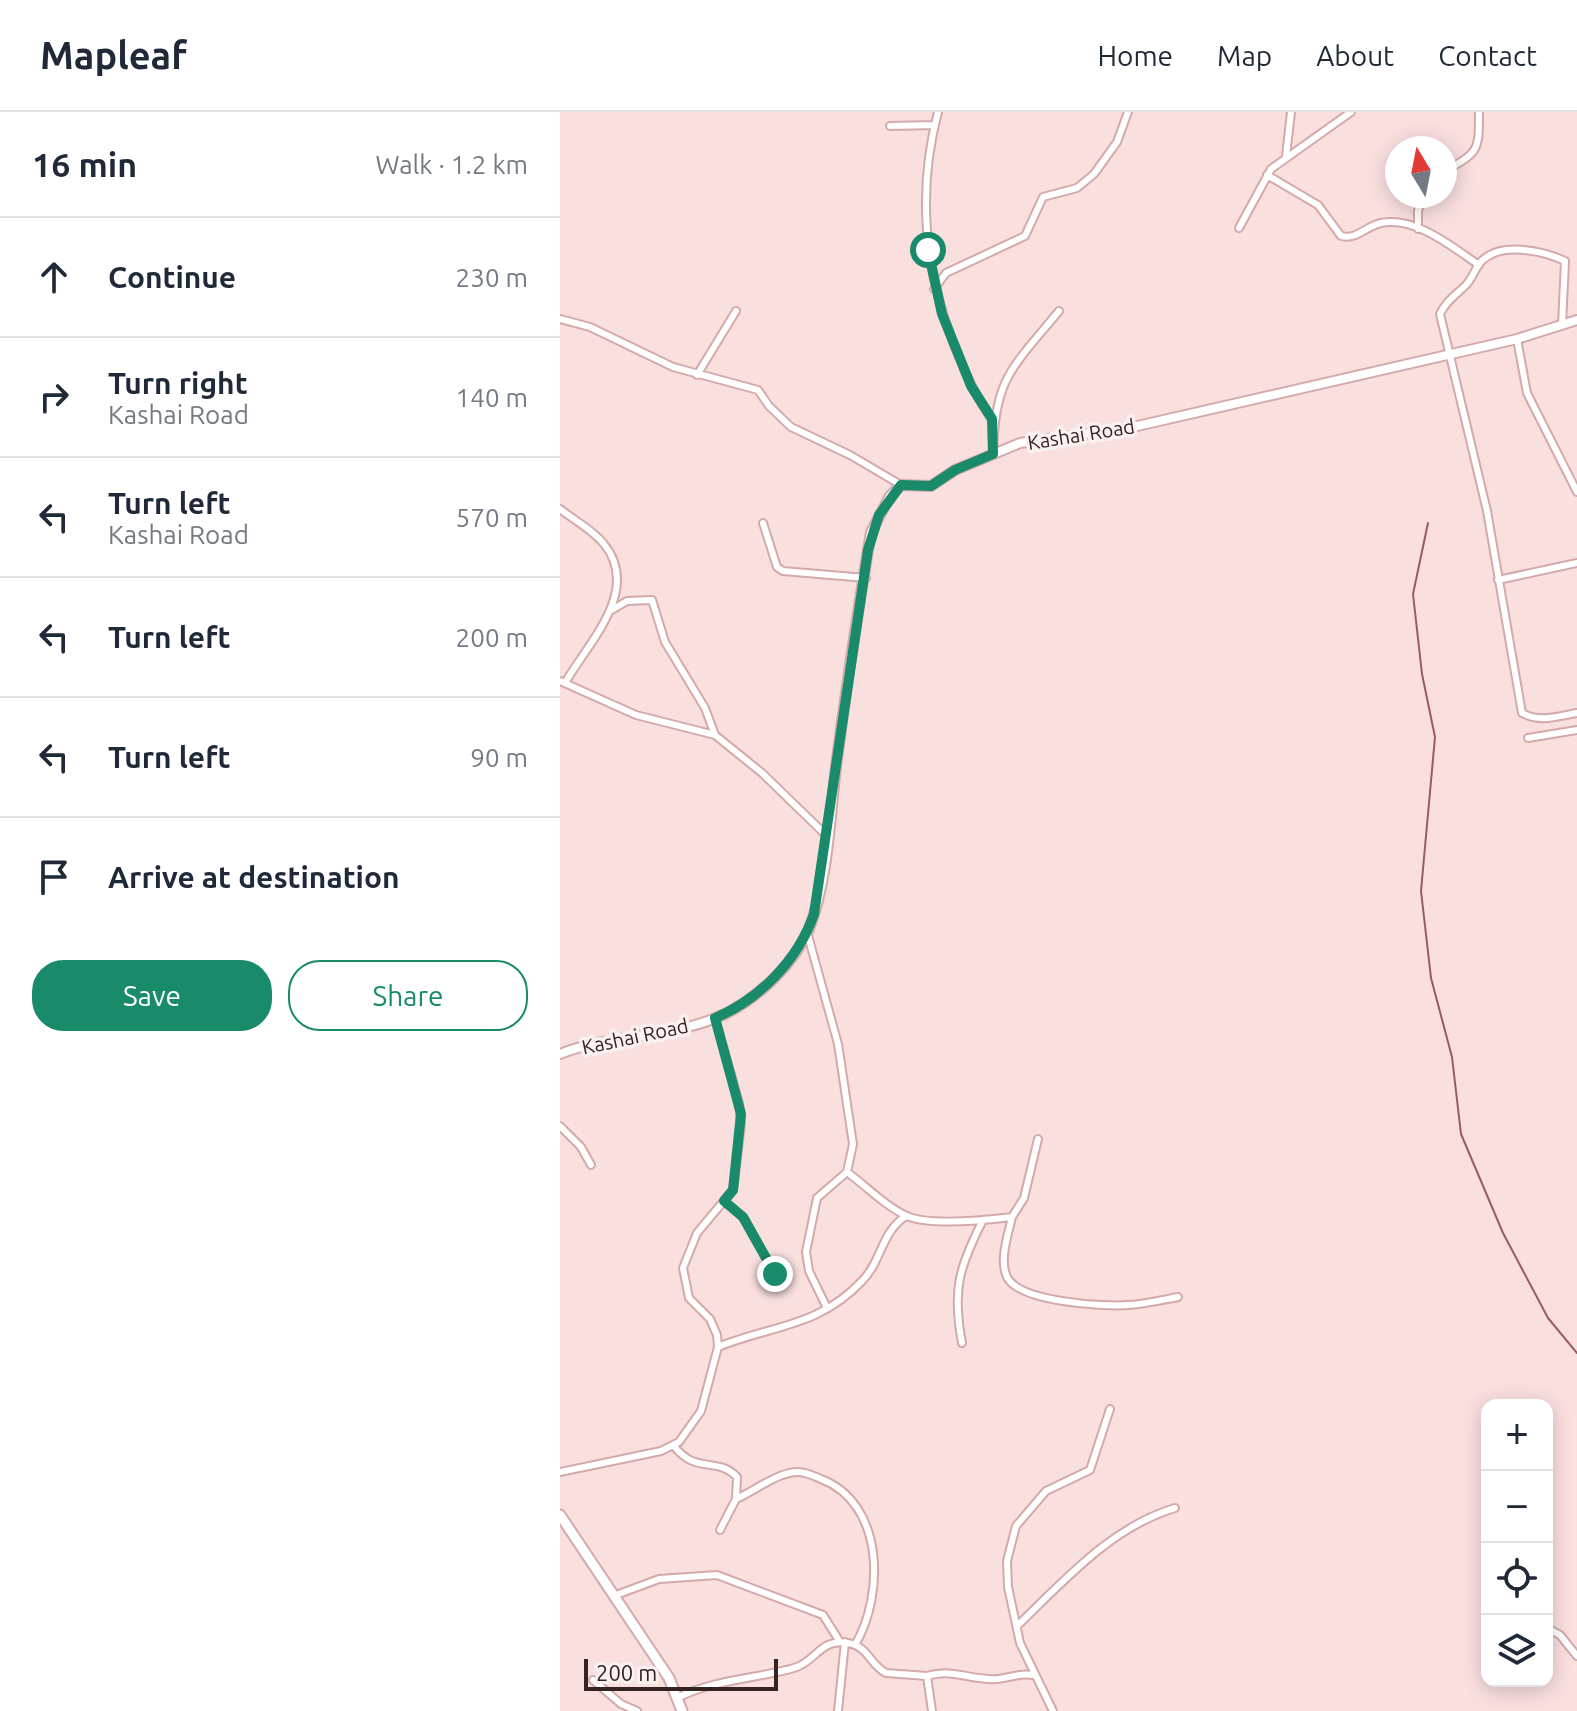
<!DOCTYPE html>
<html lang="en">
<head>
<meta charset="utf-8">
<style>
	body { margin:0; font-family:Ubuntu,sans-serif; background:#f6f6f7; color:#1f2937 }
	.controls { position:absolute; right:24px; bottom:24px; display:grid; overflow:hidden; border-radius:16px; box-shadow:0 4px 20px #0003 }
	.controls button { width:72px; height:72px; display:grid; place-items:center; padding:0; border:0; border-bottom:2px solid #e0e1e3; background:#fff; color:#1f2937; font:40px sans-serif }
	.compass { position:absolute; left:825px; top:24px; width:72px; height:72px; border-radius:50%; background:#fff; box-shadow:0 4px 20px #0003; rotate:350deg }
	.scale { position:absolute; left:24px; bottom:20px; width:194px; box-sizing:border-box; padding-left:8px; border:4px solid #332323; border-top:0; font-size:22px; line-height:28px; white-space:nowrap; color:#332323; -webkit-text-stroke:6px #faf1f1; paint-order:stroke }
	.stop { position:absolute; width:24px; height:24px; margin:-18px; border:6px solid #198b6b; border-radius:50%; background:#fff }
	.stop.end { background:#198b6b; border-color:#fff; box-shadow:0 2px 8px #0008 }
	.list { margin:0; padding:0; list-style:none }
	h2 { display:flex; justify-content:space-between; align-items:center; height:104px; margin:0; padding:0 32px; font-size:34px }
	h2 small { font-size:26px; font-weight:400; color:#747a83 }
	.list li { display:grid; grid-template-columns:52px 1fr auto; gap:24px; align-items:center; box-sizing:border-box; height:120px; padding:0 32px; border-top:2px solid #e0e1e3 }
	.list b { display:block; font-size:30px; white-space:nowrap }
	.list p { margin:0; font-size:26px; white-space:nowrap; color:#747a83 }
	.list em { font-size:26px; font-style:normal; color:#747a83 }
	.actions { display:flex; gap:16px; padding:24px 32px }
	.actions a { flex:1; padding:18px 0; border:2px solid #198b6b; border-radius:32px; text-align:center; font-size:28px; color:#198b6b }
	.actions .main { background:#198b6b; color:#fff }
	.icon { flex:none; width:44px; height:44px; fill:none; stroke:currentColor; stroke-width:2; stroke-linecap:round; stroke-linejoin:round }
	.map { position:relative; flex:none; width:1017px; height:1599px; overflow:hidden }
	header { display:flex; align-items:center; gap:48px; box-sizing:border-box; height:112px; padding:0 40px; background:#fff; border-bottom:2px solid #e0e1e3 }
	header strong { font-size:38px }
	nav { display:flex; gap:44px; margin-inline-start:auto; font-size:28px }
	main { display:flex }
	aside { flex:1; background:#fff }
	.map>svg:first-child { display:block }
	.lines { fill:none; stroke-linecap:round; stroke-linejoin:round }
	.stream { stroke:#995c5e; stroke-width:2 }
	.minor-casing { stroke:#d3aaa9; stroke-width:10 }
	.tertiary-casing { stroke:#d3aaa9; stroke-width:12 }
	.secondary-casing { stroke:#d3aaa9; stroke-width:13 }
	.minor { stroke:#fff; stroke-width:6 }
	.tertiary { stroke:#fff; stroke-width:8 }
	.secondary { stroke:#fff; stroke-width:9 }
	.route { stroke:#198b6b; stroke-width:10 }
	.labels { text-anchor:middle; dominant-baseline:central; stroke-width:7; stroke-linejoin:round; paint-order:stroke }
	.street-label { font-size:20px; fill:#332323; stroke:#faf1f1 }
</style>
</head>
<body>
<header>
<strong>Mapleaf</strong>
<nav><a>Home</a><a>Map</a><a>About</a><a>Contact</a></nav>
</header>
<main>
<aside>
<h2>16 min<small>Walk · 1.2 km</small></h2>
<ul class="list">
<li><svg class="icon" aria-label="ahead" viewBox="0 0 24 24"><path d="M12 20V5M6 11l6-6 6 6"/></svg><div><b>Continue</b></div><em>230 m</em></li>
<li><svg class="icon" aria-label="right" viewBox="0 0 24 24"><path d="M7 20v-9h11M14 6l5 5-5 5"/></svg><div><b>Turn right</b><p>Kashai Road</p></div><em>140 m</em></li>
<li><svg class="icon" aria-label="left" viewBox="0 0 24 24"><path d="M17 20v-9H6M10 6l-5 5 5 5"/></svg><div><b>Turn left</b><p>Kashai Road</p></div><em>570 m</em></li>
<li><svg class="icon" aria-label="left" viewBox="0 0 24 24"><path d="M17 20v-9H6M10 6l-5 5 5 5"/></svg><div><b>Turn left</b></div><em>200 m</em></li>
<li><svg class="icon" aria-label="left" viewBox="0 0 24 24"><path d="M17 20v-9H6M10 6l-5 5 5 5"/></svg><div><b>Turn left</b></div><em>90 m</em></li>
<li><svg class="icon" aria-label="arrive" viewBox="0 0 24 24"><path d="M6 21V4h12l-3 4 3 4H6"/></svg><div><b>Arrive at destination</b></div></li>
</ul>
<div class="actions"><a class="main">Save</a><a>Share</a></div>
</aside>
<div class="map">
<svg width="1017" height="1599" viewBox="0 0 1017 1599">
	<rect width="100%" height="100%" fill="#fadfdf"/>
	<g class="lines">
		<path class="stream" d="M868,411L853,482L862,562L875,625L861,779L871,866L892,945L901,1022L943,1121L988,1206L1017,1241"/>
		<g class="minor-casing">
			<path id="minor" d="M378,0C357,79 364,155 393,230C404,257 414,283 432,307
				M330,14L374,13
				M726,44L731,0
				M885,59C919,40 919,39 919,0
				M707,63L758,93L781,124C797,128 806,114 821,111C856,104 892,135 919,153
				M679,116L711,57L791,0
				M858,117V98L865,84
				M374,177L386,161L465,124L483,85L517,76L534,62L557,30L568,0
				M0,207L30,215L113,255L198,278L209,294L231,315L290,343L341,373
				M1002,213L1005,149C983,139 938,128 919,152C914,159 912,167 906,173C896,183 886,189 880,202L927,399L962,601C980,611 998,604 1017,601
				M957,227L967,281L1017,380
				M137,263L176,199
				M433,342C434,266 453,255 499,199
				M0,397C15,409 32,417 44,432C82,479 27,532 5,571
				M203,411L217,455L223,459L306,466
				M938,468L1017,451
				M50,499L67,489L92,488L105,530L145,596L155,623
				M0,569L76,603L155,623L202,661L268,725
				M968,626L1017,618
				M247,820L278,932L293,1032L287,1060L257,1086L246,1140L249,1159L267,1196
				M0,1014L21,1035L31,1053
				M287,1060C306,1074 325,1094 347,1104C370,1114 427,1108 452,1105L464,1086L478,1027
				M164,1089L183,1105L215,1162
				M452,1105C448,1123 439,1148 447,1165C459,1190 544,1195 569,1193C585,1192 602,1188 618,1185
				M402,1231C392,1178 399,1155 423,1108
				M158,1235C212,1213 259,1215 302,1169C322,1149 321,1120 346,1104
				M114,1334C136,1363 157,1344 177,1365L176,1387L160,1418
				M0,1360L101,1339L119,1330L141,1299L158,1235L157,1223L150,1207L129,1186L123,1156L137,1121L173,1078L181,1012L179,991L155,906
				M176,1387C195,1379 217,1360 238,1360C246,1360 254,1364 261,1367C324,1391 325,1482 295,1533
				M56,1483L99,1467L157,1463L263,1503L280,1530
				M457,1514C504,1469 551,1415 615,1396
				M987,1516L1000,1523L1017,1544
				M367,1564C391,1557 406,1566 429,1567C444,1569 457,1560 473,1563
				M33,1568L61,1592L77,1599
				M119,1585C157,1567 195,1567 234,1556C257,1549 260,1526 288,1531C308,1534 310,1553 326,1561L367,1564L372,1599
				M278,1599L285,1530
				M493,1599L460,1531L448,1475L447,1449L456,1414L486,1379L530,1358L550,1297"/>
		</g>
		<g class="tertiary-casing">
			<path id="tertiary" d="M0,942C53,921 112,927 165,902C199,885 234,852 249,817C268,768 270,707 276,655C286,577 298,498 311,420L330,384L341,373L371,374L395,358L460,331L573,315L957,227L1017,208"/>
		</g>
		<g class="secondary-casing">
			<path id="secondary" d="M0,1403L109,1566L122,1599"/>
		</g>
		<use href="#minor" class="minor"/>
		<use href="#tertiary" class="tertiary"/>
		<use href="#secondary" class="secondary"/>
	</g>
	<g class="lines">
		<path class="route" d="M215,1162L183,1105L164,1089L173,1078L181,1002L155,906C200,887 238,848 254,802L308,438L319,403L341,373L371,374L395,358L433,342L432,307L411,274L382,202L368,138"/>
	</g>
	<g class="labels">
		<g class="street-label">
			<text transform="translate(521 322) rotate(-9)">Kashai Road</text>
			<text transform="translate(75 924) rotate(-12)">Kashai Road</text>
		</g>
	</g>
</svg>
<div class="controls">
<button>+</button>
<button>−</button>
<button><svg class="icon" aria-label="locate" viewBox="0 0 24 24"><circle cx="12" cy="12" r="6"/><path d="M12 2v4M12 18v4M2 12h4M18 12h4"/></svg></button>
<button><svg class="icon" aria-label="layers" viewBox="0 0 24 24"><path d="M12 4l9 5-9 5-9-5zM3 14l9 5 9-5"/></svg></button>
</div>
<svg class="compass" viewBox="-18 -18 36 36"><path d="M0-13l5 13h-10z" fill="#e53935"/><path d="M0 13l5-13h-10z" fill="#747a83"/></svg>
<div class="scale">200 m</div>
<div class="stop" style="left:368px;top:138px"></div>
<div class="stop end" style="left:215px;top:1162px"></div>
</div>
</main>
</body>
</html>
